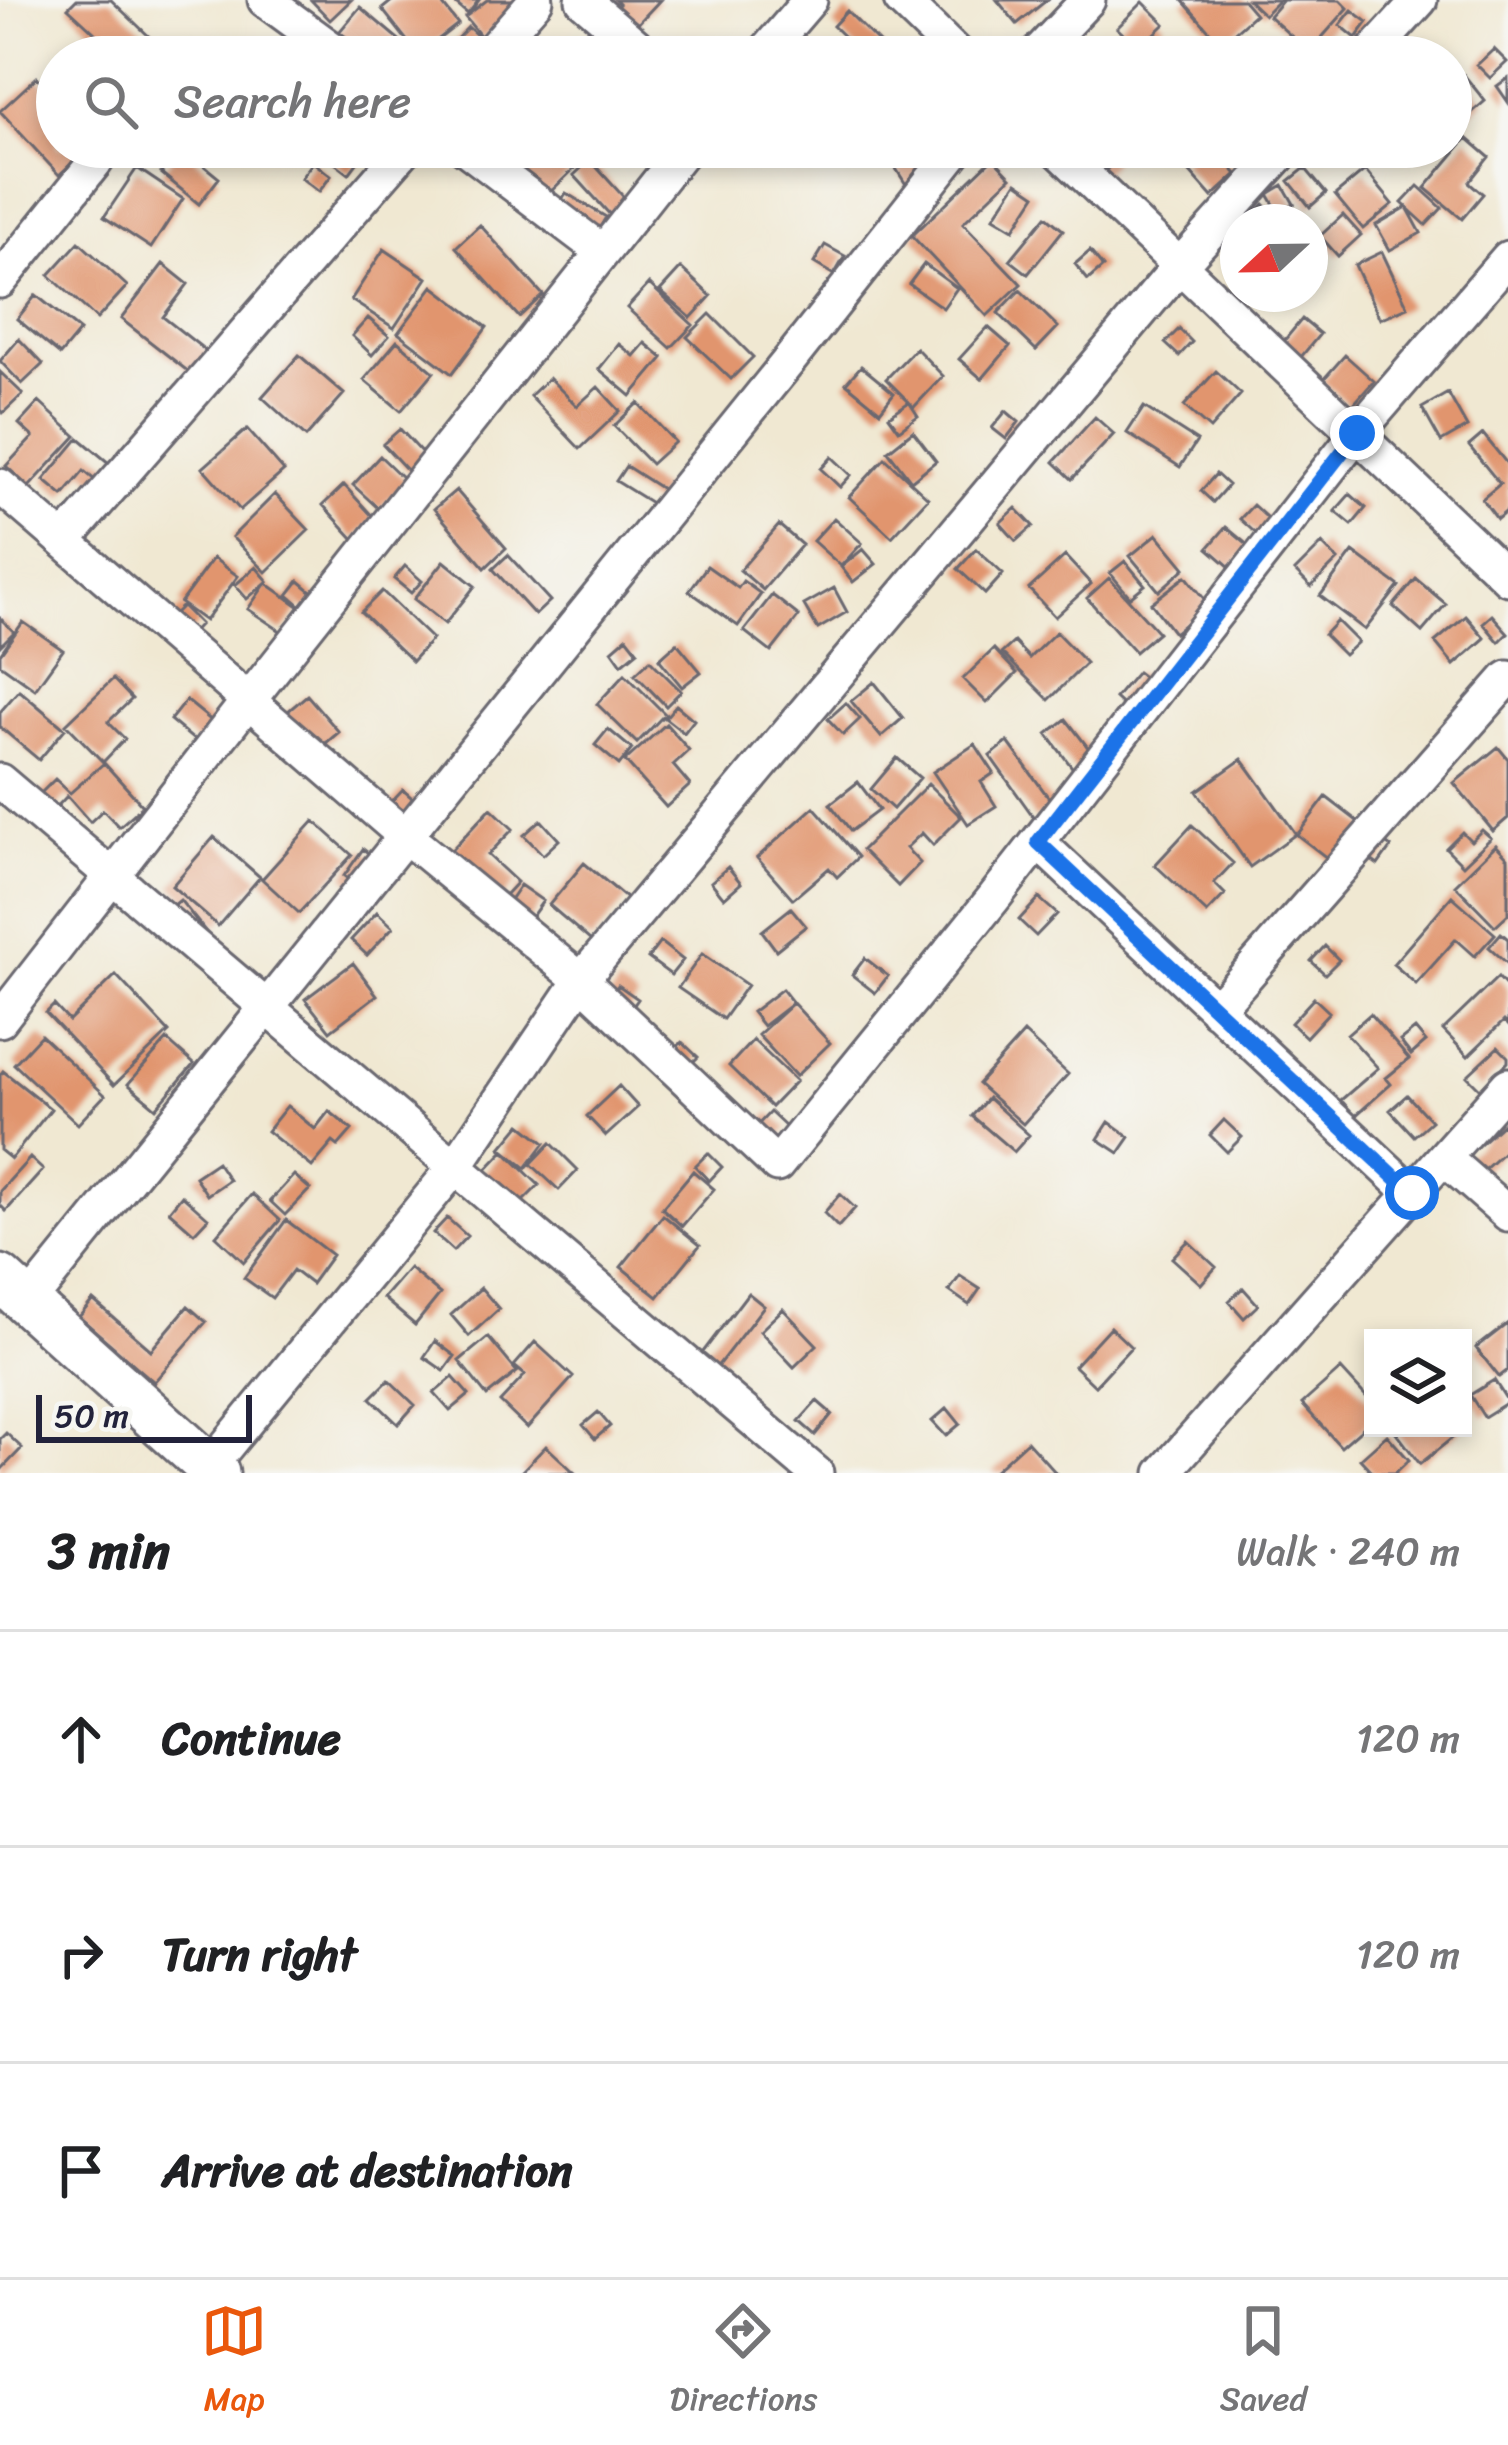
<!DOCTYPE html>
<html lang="en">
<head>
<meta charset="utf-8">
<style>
	body { margin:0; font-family:Sriracha,sans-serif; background:#f2f2f2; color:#202124 }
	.controls { position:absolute; right:36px; bottom:36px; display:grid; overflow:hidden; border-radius:0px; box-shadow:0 6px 18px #0003 }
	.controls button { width:108px; height:108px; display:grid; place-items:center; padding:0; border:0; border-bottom:3px solid #e0e0e0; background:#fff; color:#202124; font:60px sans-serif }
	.compass { position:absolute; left:1220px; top:204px; width:108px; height:108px; border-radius:50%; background:#fff; box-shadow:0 6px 18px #0003; rotate:248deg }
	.scale { position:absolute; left:36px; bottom:30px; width:216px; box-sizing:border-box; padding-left:12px; border:6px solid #22223b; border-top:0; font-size:33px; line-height:42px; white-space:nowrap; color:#22223b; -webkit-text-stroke:9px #f6f6f2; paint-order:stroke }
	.stop { position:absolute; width:36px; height:36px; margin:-27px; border:9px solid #1a73e8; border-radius:50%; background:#fff }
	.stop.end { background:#1a73e8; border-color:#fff; box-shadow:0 3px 12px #0008 }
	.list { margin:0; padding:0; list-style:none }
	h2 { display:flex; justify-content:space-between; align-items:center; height:156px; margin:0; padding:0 48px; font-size:51px }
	h2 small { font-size:39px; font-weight:400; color:#757577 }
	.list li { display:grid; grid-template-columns:78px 1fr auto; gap:36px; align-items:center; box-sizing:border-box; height:216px; padding:0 48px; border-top:3px solid #e0e0e0 }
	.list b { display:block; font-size:45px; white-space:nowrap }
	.list em { font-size:39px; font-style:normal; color:#757577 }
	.icon { flex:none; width:66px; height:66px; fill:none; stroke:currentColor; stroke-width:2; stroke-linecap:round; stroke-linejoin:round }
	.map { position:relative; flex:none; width:1508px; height:1473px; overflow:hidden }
	.search { position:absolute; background:#fff; box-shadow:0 6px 18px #0003; left:36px; right:36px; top:36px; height:132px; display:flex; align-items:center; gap:30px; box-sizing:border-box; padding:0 42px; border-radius:66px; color:#757577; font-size:45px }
	.sheet { height:804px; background:#fff }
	nav { display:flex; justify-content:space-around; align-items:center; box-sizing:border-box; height:168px; border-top:3px solid #e0e0e0; background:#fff; font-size:33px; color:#757577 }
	nav a { display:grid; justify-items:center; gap:6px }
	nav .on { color:#ea580c }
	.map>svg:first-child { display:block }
	.building { fill:#e1956e }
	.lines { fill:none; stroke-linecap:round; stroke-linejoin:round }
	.minor-casing { stroke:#6a6770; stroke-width:39 }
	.secondary-casing { stroke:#6a6770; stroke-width:51 }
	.minor { stroke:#fff; stroke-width:33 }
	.secondary { stroke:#fff; stroke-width:45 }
	.route { stroke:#1a73e8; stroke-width:15 }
</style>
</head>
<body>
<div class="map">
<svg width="1508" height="1473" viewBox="0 0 1508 1473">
	<rect width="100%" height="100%" fill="#f6f6f2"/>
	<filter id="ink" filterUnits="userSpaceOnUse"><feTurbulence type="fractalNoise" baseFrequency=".00833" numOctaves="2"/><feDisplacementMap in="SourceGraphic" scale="24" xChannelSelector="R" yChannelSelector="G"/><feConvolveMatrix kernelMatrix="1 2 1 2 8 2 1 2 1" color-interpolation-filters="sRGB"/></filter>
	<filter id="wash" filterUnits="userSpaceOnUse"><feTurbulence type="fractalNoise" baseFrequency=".004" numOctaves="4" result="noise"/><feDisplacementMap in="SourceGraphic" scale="48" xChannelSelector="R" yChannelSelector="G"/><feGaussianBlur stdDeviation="2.7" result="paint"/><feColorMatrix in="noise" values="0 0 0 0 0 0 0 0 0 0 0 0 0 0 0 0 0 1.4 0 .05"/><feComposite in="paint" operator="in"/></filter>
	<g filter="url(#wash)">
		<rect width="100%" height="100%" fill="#f0e8d2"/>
		<g id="blocks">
			<path class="building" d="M76,0H111L155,42L142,57H121L68,8Z
				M311,0H351L330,20Z
				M393,0H439L458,24L416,57H410L416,52L382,9Z
				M451,0H479L468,14Z
				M487,0H530L482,38L465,17Z
				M615,0H660L630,32L610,13L619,4Z
				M997,0H1047L1017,24Z
				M1182,0H1243L1255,14L1221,44Z
				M1248,0H1279L1264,15Z
				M1283,0H1340L1348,8L1309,52L1269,16Z
				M1143,2L1165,24L1139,49L1117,28Z
				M360,7L411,50L405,57H343L329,44Z
				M1352,10L1368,22L1356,38L1340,25Z
				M847,11L893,57H865L833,26Z
				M468,27L489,47L480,57H439Z
				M1328,42L1345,57H1315Z
				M1494,49L1507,62L1490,78L1477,65Z
				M1464,75L1485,101L1451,131V87Z
				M37,77L57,98L45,110L57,123V147H79L84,152L59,175L0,111Z
				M1508,78V102L1497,86Z
				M1467,138L1489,157L1469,182L1483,194L1462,219L1425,188Z
				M181,147L219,178L199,204L161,173Z
				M314,147H369L349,174Z
				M496,147H563L579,164L541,201L492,151Z
				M633,147H663L647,162Z
				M1073,147H1100L1114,162L1100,176Z
				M1199,147H1212L1237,174L1212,197L1182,163Z
				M913,156L925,175L907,186L895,167Z
				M993,158L1011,177L963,223L1021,284L987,316L912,236Z
				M590,160L630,204L614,219L574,175Z
				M313,162L331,176L319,192L301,178Z
				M137,168L183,199L151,248L104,217Z
				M1305,168L1326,193L1310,207L1289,181Z
				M1365,170L1393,204L1363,229L1335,195Z
				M1017,182L1036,195L1014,229L994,217Z
				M1283,185L1294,204L1279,213L1268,194Z
				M1418,186L1442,208L1426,225L1402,203Z
				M566,193L606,217L595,236L554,212Z
				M1264,204L1282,222H1245Z
				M1407,207L1421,233L1390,250L1376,225Z
				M1343,215L1361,235L1338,256L1320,236Z
				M1046,216L1063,230L1028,274L1010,260Z
				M480,225L543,295L519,317L456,247Z
				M79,242L127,286L97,319L49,275Z
				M825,245L845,256L834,275L814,263Z
				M384,249L427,278L394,328L351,300Z
				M1090,251L1103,267L1088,280L1075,264Z
				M1382,252L1408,307L1380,319L1355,265Z
				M163,264L188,284L163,317L210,354L194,376L121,319Z
				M924,264L957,288L943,308L909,284Z
				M681,268L711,296L691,318L660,291Z
				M649,284L693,325L671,348L627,308Z
				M433,286L487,327L452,374L398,333Z
				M1020,290L1058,327L1036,350L998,313Z
				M36,295L80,331L60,355L17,319Z
				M710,314L753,357L731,379L687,337Z
				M368,318L389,336L372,355L352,336Z
				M1302,319L1320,334L1301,357L1283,342Z
				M988,327L1010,346L982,379L959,359Z
				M1179,329L1192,342L1179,356L1165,343Z
				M19,339L43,364L22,384L0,361Z
				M397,341L434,372L401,411L364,380Z
				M645,343L663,358L631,396L599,369L619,344L634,356Z
				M916,348L943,376L914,407L886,379Z
				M299,355L344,394L306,437L262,397Z
				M1345,355L1374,381L1351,407L1322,381Z
				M861,366L894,393L880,411L846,383Z
				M1216,371L1241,394L1210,429L1184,406Z
				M0,372L23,394L3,413L0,410Z
				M549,378L577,406L598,387L620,411L580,449L530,396Z
				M1448,393L1467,427L1441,442L1422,408Z
				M39,402L76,436L29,487L6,466L33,437L19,424Z
				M909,402L918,416L899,430L889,416Z
				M638,403L675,442L651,464L614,426Z
				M1144,407L1197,441L1180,467L1127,433Z
				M1006,411L1019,422L1006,439L992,428Z
				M1095,417L1114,434L1072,479L1054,462Z
				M247,429L284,471L240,510L203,468Z
				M400,429L425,456L409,472L383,444Z
				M913,431L936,461L911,481L888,451Z
				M1483,434L1508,465V510L1497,519L1482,499L1500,484L1469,446Z
				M79,438L128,479L114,496L84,471L63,496L44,480Z
				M380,456L406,481L379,509L353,485Z
				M832,457L851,475L840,487L821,469Z
				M885,458L928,498L892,537L849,497Z
				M626,466L662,489L653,504L616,481Z
				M1216,474L1228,485L1213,502L1201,491Z
				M344,485L375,519L354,539L323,505Z
				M456,490L506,548L485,568L434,509Z
				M275,494L309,530L266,572L232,537Z
				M1350,494L1366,508L1352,525L1335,511Z
				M1253,505L1275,525L1262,539L1240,519Z
				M1016,508L1033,526L1016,541L1000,523Z
				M834,518L862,543L841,566L813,541Z
				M779,525L802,545L763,590L740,570Z
				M1226,527L1250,547L1231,568L1208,548Z
				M1157,534L1185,568L1159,591L1130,556Z
				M1322,544L1338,560L1311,587L1295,571Z
				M863,549L876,564L853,582L841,567Z
				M976,549L1003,574L985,594L958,569Z
				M1353,552L1399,586L1365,630L1320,596Z
				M508,555L550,601L535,615L493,569Z
				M1065,556L1091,584L1055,617L1029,589Z
				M213,558L238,576L205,621L180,603Z
				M444,561L475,586L445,624L414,599Z
				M1125,561L1145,585L1130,597L1110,573Z
				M405,566L422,581L411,593L394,579Z
				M707,566L738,588L743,581L761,594L738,626L689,591Z
				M256,567L268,581L247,599L235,585Z
				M1186,576L1209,605L1174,633L1151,603Z
				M1109,578L1158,632L1135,652L1087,598Z
				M1416,579L1446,604L1422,632L1393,606Z
				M299,581L317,596L306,610L288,595Z
				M266,583L300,607L282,632L248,609Z
				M834,588L847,612L818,629L804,605Z
				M382,591L432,639L412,661L361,612Z
				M772,595L799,616L771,652L744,631Z
				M182,606L200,624L181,644L163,625Z
				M1492,615L1508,633L1499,642L1483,623Z
				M1466,616L1485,638L1454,665L1435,642Z
				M0,618L14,632L0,646Z
				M1337,621L1358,642L1344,655L1324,635Z
				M23,622L63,650L35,689L0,664V654Z
				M1056,632L1086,663L1049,700L1002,653L1014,642L1029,658Z
				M627,637L638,651L622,664L612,650Z
				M677,643L701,672L682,687L659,659Z
				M994,649L1017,673L987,703L963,679Z
				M650,660L681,691L666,706L635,674Z
				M1137,672L1151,683L1128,710L1115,698Z
				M625,674L665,714L637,743L597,704Z
				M113,679L132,699L108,722L125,739L103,762L66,724Z
				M874,682L903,718L881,737L851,701Z
				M19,690L65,729L39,760L0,727V712Z
				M307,695L339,732L313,754L281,717Z
				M186,700L218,726L201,746L170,720Z
				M846,703L860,719L843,735L828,719Z
				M676,705L694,720L684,733L665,718Z
				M1066,719L1100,763L1080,778L1047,734Z
				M666,724L689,750L673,765L690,785L666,807L625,761Z
				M608,729L632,749L619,765L595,745Z
				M1008,742L1054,805L1035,819L990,756Z
				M975,744L994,773L981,782L996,806L968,824L933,772Z
				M1498,747L1508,759V818L1493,831L1454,783Z
				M897,758L920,778L893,809L871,789Z
				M1242,759L1296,834L1250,867L1197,791Z
				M104,763L143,806L119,827L103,810L90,822L67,796L49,815L34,800L55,779L70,793Z
				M858,782L879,810L851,831L830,804Z
				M928,784L961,817L933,845L922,833L906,848L920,863L898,886L862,850Z
				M403,790L418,803L403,819L388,806Z
				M1326,797L1391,847L1378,865L1364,855L1349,875L1297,835Z
				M814,807L858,857L837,877L829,868L793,899L757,858Z
				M491,808L513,829L488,855L517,882L492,909L441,861Z
				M541,820L559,840L543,855L524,835Z
				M314,821L352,855L299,913L262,879Z
				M1192,825L1233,863L1214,883L1225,894L1207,913L1155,865Z
				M1482,830L1491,838L1463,865L1446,848L1462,832L1471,841Z
				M214,837L260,877L218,926L172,886Z
				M1496,845L1508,858V914L1495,926L1455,885Z
				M363,849L376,859L357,886L344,876Z
				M584,863L627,899L591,941L549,905Z
				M728,867L741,883L724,898L711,882Z
				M520,885L543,901L525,926L503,910Z
				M1452,896L1495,934L1475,956L1456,939L1416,984L1393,964Z
				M1039,898L1057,914L1036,936L1019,920Z
				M180,900L214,942L164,913Z
				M791,908L806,926L776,950L762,931Z
				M377,912L393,927L367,955L351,940Z
				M1501,933L1508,939V964L1489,947Z
				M660,942L683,960L671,975L648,958Z
				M1325,946L1339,960L1325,974L1311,961Z
				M702,954L747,985L723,1019L678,988Z
				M865,958L888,976L875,993L852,975Z
				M353,963L377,995L330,1031L305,999Z
				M116,975L169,1032L114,1085L46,1013L54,1005L69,1021Z
				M1498,977L1508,988V1025L1504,1021L1468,1056L1443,1030Z
				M618,985L638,999L624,1019L605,1005Z
				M782,989L793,1003L763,1026L752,1012Z
				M1314,998L1329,1012L1306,1037L1291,1023Z
				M793,1003L830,1043L796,1076L758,1035Z
				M1370,1014L1409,1059L1386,1078L1391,1084L1355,1116L1341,1100L1378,1068L1347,1034Z
				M1415,1029L1426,1042L1411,1055L1400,1041Z
				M1024,1033L1068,1074L1023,1124L978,1084Z
				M41,1035L105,1095L78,1124L14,1064Z
				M167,1040L194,1064L156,1108L128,1084Z
				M753,1040L796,1081L771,1107L729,1066Z
				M682,1042L698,1057L683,1072L667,1057Z
				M1498,1047L1508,1057V1062L1480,1089L1467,1076Z
				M3,1071L51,1109L11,1159L0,1150V1075Z
				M619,1086L638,1107L606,1136L587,1116Z
				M1407,1095L1431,1121L1414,1136L1390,1110Z
				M988,1098L1029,1135L1014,1152L972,1116Z
				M287,1106L315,1129L329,1111L352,1130L338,1146L333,1142L312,1167L267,1131Z
				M770,1112L787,1128L771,1146L753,1130Z
				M1224,1120L1242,1137L1227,1152L1210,1135Z
				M1109,1122L1130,1137L1119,1153L1098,1139Z
				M521,1124L545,1143L526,1168L501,1148Z
				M1502,1124L1508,1131V1148L1462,1190L1447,1174Z
				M551,1143L578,1170L559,1190L531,1164Z
				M504,1151L539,1185L513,1211L478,1178Z
				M708,1153L722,1167L709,1181L695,1166Z
				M30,1158L43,1170L6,1211L0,1205V1191Z
				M217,1162L229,1180L207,1195L195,1177Z
				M693,1171L714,1189L682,1226L662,1208Z
				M294,1175L310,1189L285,1215L270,1201Z
				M252,1194L280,1220L244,1262L216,1236Z
				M840,1194L855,1208L838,1227L824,1213Z
				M182,1195L208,1218L194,1233L169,1211Z
				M663,1215L700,1245L658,1297L621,1267Z
				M447,1218L467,1236L453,1251L433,1233Z
				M286,1220L332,1255L311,1284L293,1270L272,1298L244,1278Z
				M1188,1241L1216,1267L1201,1284L1172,1258Z
				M409,1268L440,1294L415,1325L383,1298Z
				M960,1276L980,1289L969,1305L949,1291Z
				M481,1288L499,1309L469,1336L451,1315Z
				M1243,1288L1258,1305L1244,1318L1229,1301Z
				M748,1293L764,1306L716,1368L700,1356Z
				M93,1300L151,1350L188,1306L206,1322L154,1382L79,1317Z
				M783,1309L817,1345L794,1367L760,1331Z
				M1508,1323V1370L1499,1377L1476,1348Z
				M1110,1327L1131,1347L1095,1386L1074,1366Z
				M488,1337L517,1372L487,1396L459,1361Z
				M435,1341L455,1356L444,1371L424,1357Z
				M535,1342L573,1377L527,1428L500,1402L525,1375L514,1366Z
				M1341,1369L1373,1404V1419L1341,1447L1302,1404Z
				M453,1377L469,1395L450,1411L434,1393Z
				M389,1380L415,1405L398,1424L371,1398Z
				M1494,1380L1508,1402L1484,1417L1470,1395Z
				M817,1401L832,1414L815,1435L799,1421Z
				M947,1408L960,1424L946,1436L932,1421Z
				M598,1412L610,1426L595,1439L583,1425Z
				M1399,1428H1459L1461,1431L1420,1464L1395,1431Z
				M6,1433L22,1448L0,1471V1439Z
				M1387,1435L1409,1460L1395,1473H1373L1360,1459Z
				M1027,1441L1056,1473H992Z
				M546,1446L575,1473H520Z"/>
		</g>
	</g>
	<g filter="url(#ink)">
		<use href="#blocks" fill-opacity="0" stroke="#6a6770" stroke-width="3"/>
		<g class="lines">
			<g class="minor-casing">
				<path id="minor" d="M265,0L343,57
					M583,0L649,57
					M901,0L960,57
					M486,57L536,0
					M761,57L810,0
					M1034,57L1088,0
					M1368,57L1420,0
					M464,147L603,252
					M1055,147L1508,578
					M0,281L96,161
					M0,486L404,835L581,980L777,1165L993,899L1357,433L1508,258
					M64,541L407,147
					M0,781L816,1473
					M1038,842L1412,1193
					M1216,1010L1508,678
					M0,1020L248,701L686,147
					M1444,1158L1508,1214
					M28,1303L792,357L958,147
					M209,1467L455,1167L581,980L1180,265L1287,147
					M1163,1473L1508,1085"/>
			</g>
			<g class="secondary-casing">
				<path id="secondary" d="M0,1278L216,1473"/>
			</g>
			<use href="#minor" class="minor"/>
			<use href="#secondary" class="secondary"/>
		</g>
	</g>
	<g class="lines" filter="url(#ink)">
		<path class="route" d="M1357,433L1038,842L1412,1193"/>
	</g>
</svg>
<div class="controls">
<button><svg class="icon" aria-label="layers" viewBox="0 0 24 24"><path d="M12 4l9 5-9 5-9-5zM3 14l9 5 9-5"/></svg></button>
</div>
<svg class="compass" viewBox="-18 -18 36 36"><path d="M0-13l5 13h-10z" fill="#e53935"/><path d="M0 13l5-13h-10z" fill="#757577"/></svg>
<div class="scale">50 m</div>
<div class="stop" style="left:1412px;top:1193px"></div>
<div class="stop end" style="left:1357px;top:433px"></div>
<div class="search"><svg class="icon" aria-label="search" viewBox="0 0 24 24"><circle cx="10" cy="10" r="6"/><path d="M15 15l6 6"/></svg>Search here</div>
</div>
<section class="sheet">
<h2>3 min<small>Walk · 240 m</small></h2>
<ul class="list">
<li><svg class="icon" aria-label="ahead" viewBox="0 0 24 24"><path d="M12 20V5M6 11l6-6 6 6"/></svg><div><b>Continue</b></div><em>120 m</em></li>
<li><svg class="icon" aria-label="right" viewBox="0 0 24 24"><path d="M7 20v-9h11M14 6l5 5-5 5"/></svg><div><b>Turn right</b></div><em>120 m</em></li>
<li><svg class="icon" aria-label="arrive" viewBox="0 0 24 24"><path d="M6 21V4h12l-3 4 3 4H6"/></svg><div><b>Arrive at destination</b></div></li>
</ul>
</section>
<nav>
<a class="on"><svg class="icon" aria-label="map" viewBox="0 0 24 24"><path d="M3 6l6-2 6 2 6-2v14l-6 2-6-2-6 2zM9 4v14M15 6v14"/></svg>Map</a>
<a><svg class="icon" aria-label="directions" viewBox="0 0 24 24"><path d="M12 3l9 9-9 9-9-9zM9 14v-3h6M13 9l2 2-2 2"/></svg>Directions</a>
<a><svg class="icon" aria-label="saved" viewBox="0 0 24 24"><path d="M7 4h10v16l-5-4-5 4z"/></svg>Saved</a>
</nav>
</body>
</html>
